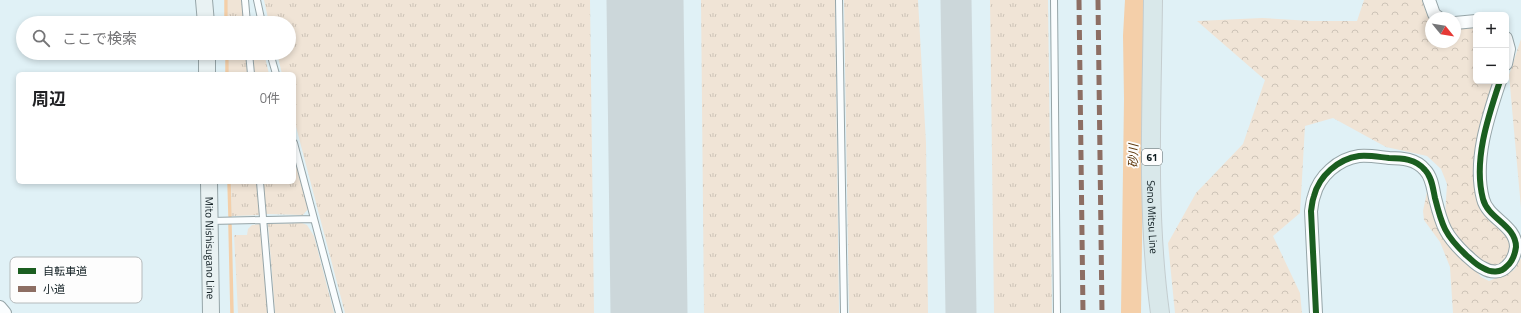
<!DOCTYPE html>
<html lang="ja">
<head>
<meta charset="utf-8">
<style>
	body { margin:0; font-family:"Titillium Web","Noto Sans JP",sans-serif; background:#f2f2f2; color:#202124 }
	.controls { position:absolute; right:12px; top:12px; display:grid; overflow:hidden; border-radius:6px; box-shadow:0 2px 6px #0003 }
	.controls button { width:36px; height:36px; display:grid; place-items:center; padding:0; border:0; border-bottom:1px solid #e0e0e0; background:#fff; color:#202124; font:20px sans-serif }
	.compass { position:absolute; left:1425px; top:12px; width:36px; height:36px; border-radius:50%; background:#fff; box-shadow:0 2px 6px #0003; rotate:120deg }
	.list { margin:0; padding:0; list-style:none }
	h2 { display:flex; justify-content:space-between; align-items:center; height:52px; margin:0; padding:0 16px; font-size:17px }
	h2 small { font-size:13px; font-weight:400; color:#757577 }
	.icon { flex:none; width:22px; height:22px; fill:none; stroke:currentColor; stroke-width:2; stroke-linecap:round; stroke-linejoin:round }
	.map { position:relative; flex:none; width:1521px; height:313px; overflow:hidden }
	.search { position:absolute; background:#fff; box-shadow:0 2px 6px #0003; left:16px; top:16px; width:280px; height:44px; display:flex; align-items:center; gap:10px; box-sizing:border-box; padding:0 14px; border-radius:22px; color:#757577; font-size:15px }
	.panel { position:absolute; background:#fff; box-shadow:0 2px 6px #0003; left:16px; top:72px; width:280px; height:112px; border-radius:6px }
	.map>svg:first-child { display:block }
	.grass { fill:url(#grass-tufts) }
	.forest { fill:url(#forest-crowns) }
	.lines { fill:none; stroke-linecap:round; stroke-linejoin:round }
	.stream { stroke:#f4cfa9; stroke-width:3.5 }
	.river { stroke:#f4cfa9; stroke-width:20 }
	.taxiway { stroke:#ccd7da; stroke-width:31 }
	.runway { stroke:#ccd7da; stroke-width:77 }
	.lane-casing { stroke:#96a5a8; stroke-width:8 }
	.street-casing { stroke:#96a5a8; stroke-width:14 }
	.secondary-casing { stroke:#96a5a8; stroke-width:18 }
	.primary-casing { stroke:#c4cdcf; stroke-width:20 }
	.lane { stroke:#fafdfe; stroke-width:6 }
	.street { stroke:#fafdfe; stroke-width:12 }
	.secondary { stroke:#e9f2f3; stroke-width:16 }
	.primary { stroke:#d9e8ea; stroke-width:18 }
	.quiet { stroke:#8d6e63; stroke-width:5; stroke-dasharray:10 5; stroke-linecap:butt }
	.cycleway-casing { stroke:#fdfdfd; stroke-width:8 }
	.cycleway { stroke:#1b5e20; stroke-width:6 }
	.labels { text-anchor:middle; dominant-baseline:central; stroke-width:3.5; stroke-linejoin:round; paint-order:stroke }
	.shield { fill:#fdfdfd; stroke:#566062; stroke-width:1 }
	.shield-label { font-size:10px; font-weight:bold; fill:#0e1c20 }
	.street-label { font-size:11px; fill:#0e1c20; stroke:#fdfdfd }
	.water-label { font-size:12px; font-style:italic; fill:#5d360a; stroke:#fdfdfd }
	.key { fill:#fdfdfd; stroke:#b5babb; stroke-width:1 }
	.key-label { font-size:11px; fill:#0e1c20 }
</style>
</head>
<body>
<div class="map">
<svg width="1521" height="313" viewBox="0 0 1521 313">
	<defs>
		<pattern id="grass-tufts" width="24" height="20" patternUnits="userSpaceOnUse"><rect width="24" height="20" fill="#f0e4d6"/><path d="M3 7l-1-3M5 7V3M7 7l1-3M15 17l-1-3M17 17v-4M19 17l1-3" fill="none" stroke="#cdc3b7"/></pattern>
		<pattern id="forest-crowns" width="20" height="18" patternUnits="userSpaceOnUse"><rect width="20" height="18" fill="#f0e4d6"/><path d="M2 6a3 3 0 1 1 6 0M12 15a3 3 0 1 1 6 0" fill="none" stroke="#cdc3b7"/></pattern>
	</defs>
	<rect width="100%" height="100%" fill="#e0f1f6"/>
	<path class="grass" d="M228,0H242L244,23H228Z
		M264,0H590L594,313H345L294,119V74H282L277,53H289V23H269Z
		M701,0H835V1L839,313H704Z
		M844,0H918L926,143L928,313H849Z
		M990,0H1048L1052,313H994Z
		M229,53H246L248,74H229Z
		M253,53H264L269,74H254Z
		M294,158L308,209L303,215L266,214L263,182H294Z
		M231,182H257L260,215L232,216Z
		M302,223L307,225L314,236L334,313H275L268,224Z
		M260,224L268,313H238L234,235H247L248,229L252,225Z"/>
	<path class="forest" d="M1364,0H1425L1431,18V42H1455V26L1476,24V81H1497L1476,189L1510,235L1512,243L1504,265L1488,267L1455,238L1445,215L1447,184L1441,169L1427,156L1386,147L1333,118L1305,126L1300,213L1273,236L1300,293L1302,313H1175L1168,243L1196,193L1243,144L1265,80L1197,21L1262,18L1311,21H1357Z
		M1521,39V208L1509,75Z
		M1428,187L1433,210L1481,277L1489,281L1514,270L1521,258V313H1453L1450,267L1440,242L1424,220L1423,211Z"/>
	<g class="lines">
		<path class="stream" d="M226,0V23
			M227,53V74
			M229,182L230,216
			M230,225L232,313"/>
		<path class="river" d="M1131,313L1134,99L1133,36L1135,0"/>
		<path class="taxiway" d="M956,0L961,313"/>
		<path class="runway" d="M645,0L649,313"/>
		<g class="lane-casing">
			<path id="lane" d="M245,0L247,23
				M257,0L262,23
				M839,0L844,313
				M1054,0L1057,313
				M249,53L251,74
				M270,53L276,74
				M294,143L339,313
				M260,182L271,313
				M210,221L314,219"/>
		</g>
		<g class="street-casing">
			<path id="street" d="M1429,0L1434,14L1439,18
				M1455,23L1476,21
				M1506,38L1509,49L1506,64
				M0,307L5,313
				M1316,313L1311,211C1312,206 1312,201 1314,196C1319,176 1338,159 1359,156C1369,155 1379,157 1389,158C1402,158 1416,159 1425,170C1432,177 1433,189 1435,198C1442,226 1445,235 1466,255C1472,260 1476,265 1483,268C1491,273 1501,273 1507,266C1513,261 1515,254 1516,247C1516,225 1488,219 1483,199C1473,161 1488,117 1500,81"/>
		</g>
		<g class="secondary-casing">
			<g id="secondary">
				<path d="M204,0L206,23"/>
				<path d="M207,53V74"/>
				<path id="s1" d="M209,182L211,313"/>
			</g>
		</g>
		<g class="primary-casing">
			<g id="primary">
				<path id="s2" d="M1153,0C1152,104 1146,210 1160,313"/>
			</g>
		</g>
		<use href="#lane" class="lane"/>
		<use href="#street" class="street"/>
		<use href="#secondary" class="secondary"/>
		<use href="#primary" class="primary"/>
		<path class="quiet" d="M1079,0L1083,313
			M1098,0L1102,313"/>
		<g class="cycleway-casing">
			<path id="cycleway" d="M1316,313L1311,211C1312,206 1312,201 1314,196C1319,176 1338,159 1359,156C1369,155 1379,157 1389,158C1402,158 1416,159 1425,170C1432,177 1433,189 1435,198C1442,226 1445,235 1466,255C1472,260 1476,265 1483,268C1491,273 1501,273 1507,266C1513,261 1515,254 1516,247C1516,225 1488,219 1483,199C1473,161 1488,117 1500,81"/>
		</g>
		<use href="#cycleway" class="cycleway"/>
	</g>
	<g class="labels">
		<rect class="shield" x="1142" y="149" width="20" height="16" rx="3"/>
		<g class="shield-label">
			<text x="1152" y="157">61</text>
		</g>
		<g class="street-label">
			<text stroke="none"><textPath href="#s2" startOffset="217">Seno Mitsu Line</textPath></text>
			<text stroke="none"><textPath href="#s1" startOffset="66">Mito Nishisugano Line</textPath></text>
		</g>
		<g class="water-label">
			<text transform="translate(1133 156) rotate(-89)">砂川</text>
		</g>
	</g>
	<rect x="10" y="257" width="132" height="46" rx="6" class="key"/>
	<rect x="18" y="268" width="18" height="6" fill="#1b5e20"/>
	<rect x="18" y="286" width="18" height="6" fill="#8d6e63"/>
	<g class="key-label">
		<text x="43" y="275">自転車道</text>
		<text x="43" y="293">小道</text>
	</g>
</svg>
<div class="controls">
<button>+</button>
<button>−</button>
</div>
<svg class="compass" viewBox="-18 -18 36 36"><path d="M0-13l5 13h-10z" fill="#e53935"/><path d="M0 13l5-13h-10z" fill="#757577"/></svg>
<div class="search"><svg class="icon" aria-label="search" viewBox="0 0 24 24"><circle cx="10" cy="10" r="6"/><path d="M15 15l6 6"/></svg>ここで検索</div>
<section class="panel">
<h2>周辺<small>0件</small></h2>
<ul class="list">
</ul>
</section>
</div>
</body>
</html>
